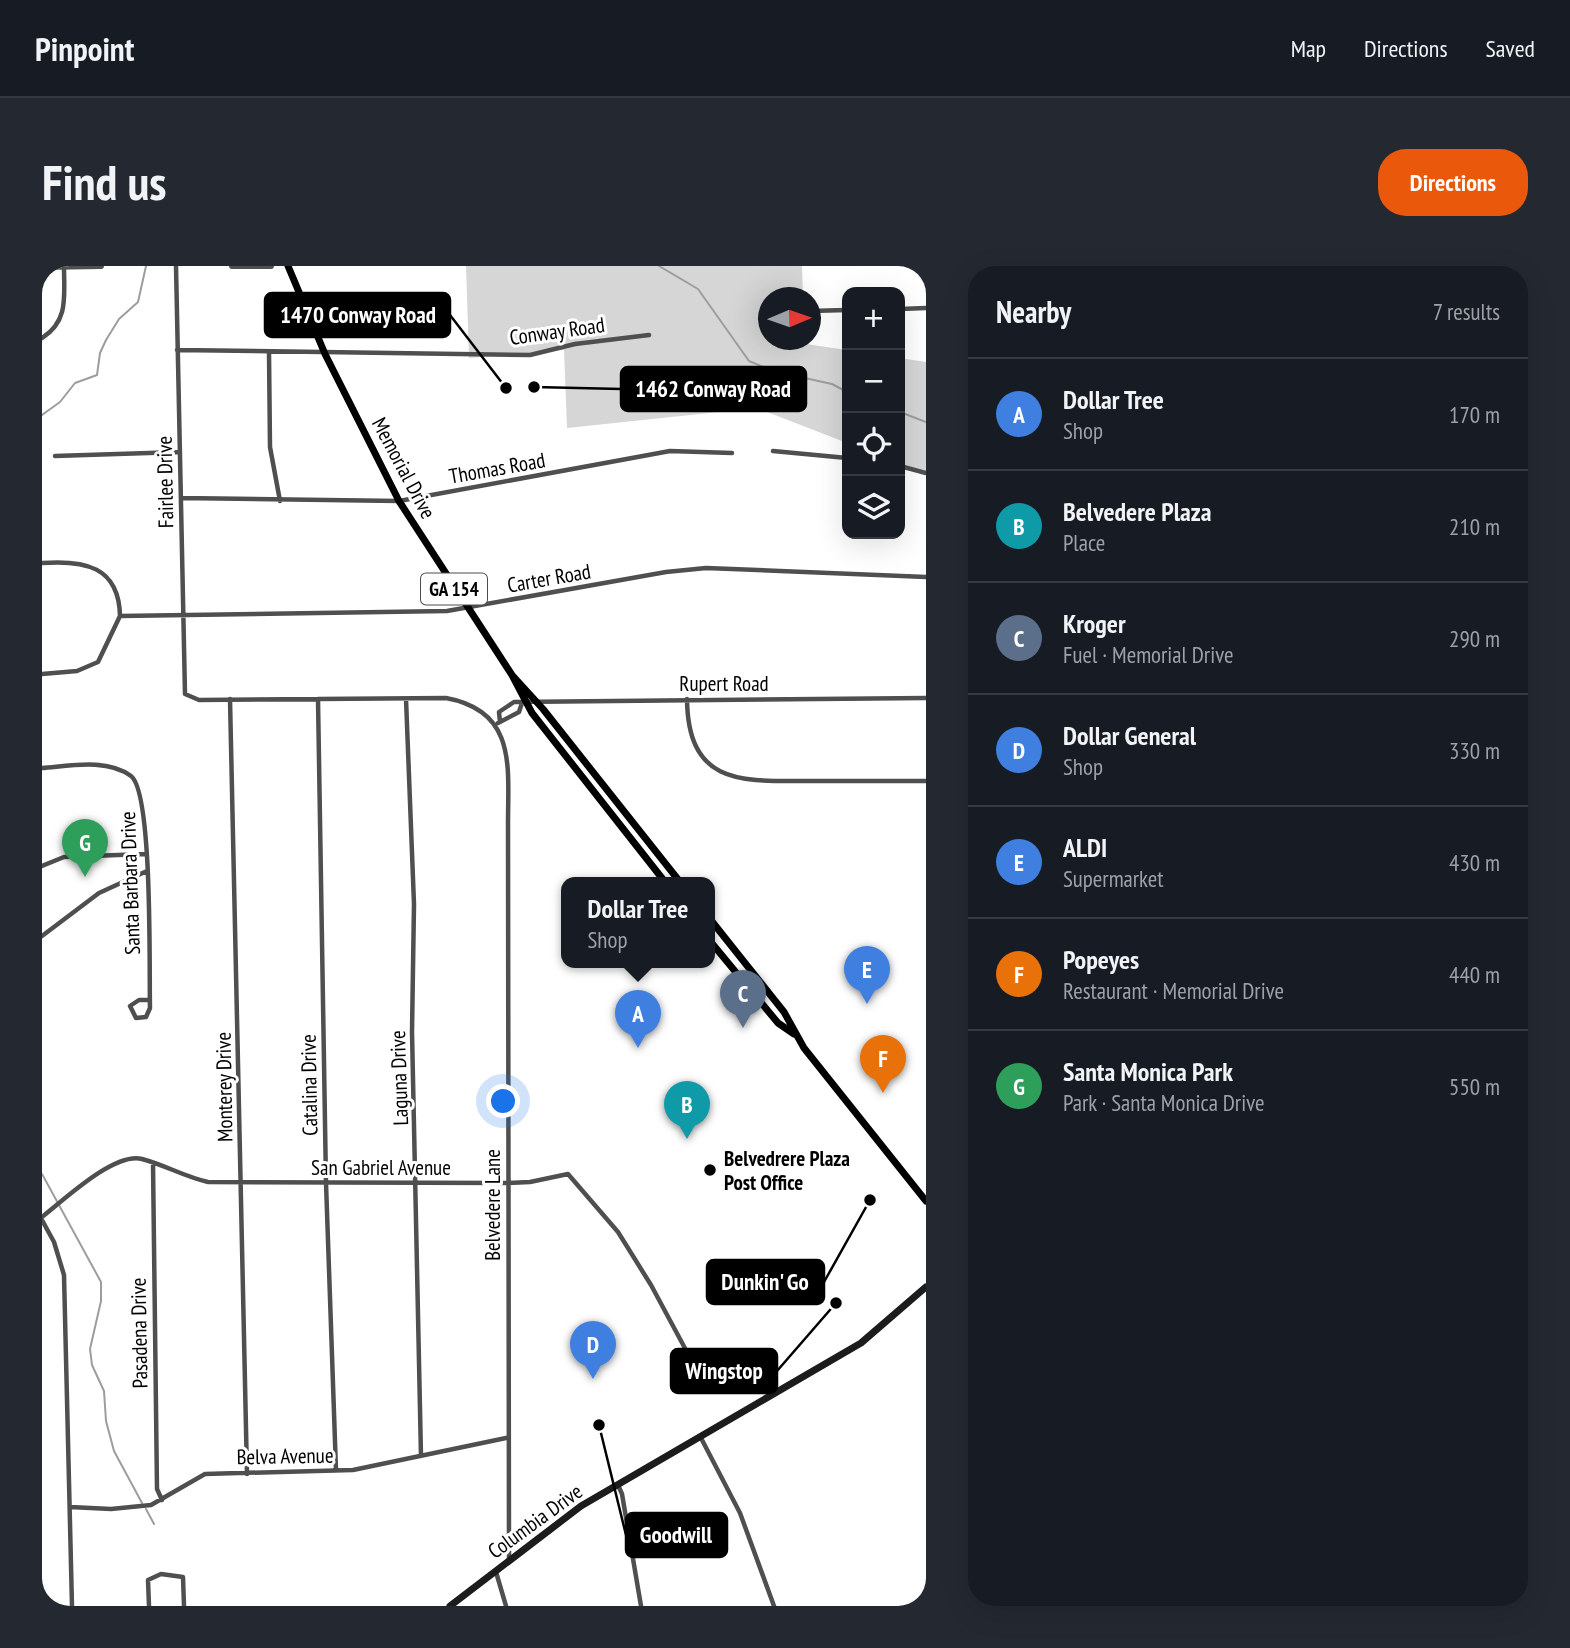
<!DOCTYPE html>
<html lang="en">
<head>
<meta charset="utf-8">
<style>
	body { margin:0; font-family:"PT Sans Narrow",sans-serif; background:#242831; color:#f1f3f6 }
	.controls { position:absolute; right:21px; top:21px; display:grid; overflow:hidden; border-radius:14px; box-shadow:0 7px 28px #0002 }
	.controls button { width:63px; height:63px; display:grid; place-items:center; padding:0; border:0; border-bottom:2px solid #363941; background:#171b24; color:#f1f3f6; font:35px sans-serif }
	.compass { position:absolute; left:716px; top:21px; width:63px; height:63px; border-radius:50%; background:#171b24; box-shadow:0 7px 28px #0002; rotate:88deg }
	.you { position:absolute; left:462px; top:836px; width:24px; height:24px; margin:-18px; border:5px solid #fff; border-radius:50%; background:#1a73e8; box-shadow:0 0 0 10px #1a73e833 }
	.badge { display:grid; place-items:center; width:46px; height:46px; border-radius:50%; background:#ea580c; color:#fff; font-size:23px; font-weight:700 }
	.pin { position:absolute; translate:-50% -58px; filter:drop-shadow(0 2px 4px #0008) }
	.pin::after { content:''; position:absolute; top:37px; width:24px; height:21px; background:inherit; clip-path:polygon(0 0,100% 0,50% 100%) }
	.popup { position:absolute; left:519px; top:611px; width:154px; height:91px; box-sizing:border-box; display:grid; place-content:center; border-radius:14px; background:#171b24; filter:drop-shadow(0 2px 5px #0005); font-size:23px; white-space:nowrap; color:#9ea1a6 }
	.popup b { font-size:26px; color:#f1f3f6 }
	.popup::after { content:''; position:absolute; left:50%; top:100%; margin-left:-14px; border:14px solid transparent; border-top-color:#171b24 }
	.list { margin:0; padding:0; list-style:none }
	h2 { display:flex; justify-content:space-between; align-items:center; height:91px; margin:0; padding:0 28px; font-size:30px }
	h2 small { font-size:23px; font-weight:400; color:#9ea1a6 }
	.list li { display:grid; grid-template-columns:46px 1fr auto; gap:21px; align-items:center; box-sizing:border-box; height:112px; padding:0 28px; border-top:2px solid #363941 }
	.list b { display:block; font-size:26px; white-space:nowrap }
	.list p { margin:0; font-size:23px; white-space:nowrap; color:#9ea1a6 }
	.list em { font-size:23px; font-style:normal; color:#9ea1a6 }
	.icon { flex:none; width:38px; height:38px; fill:none; stroke:currentColor; stroke-width:2; stroke-linecap:round; stroke-linejoin:round }
	.map { position:relative; flex:none; width:884px; height:1340px; overflow:hidden; border-radius:28px }
	header { display:flex; align-items:center; gap:42px; box-sizing:border-box; height:98px; padding:0 35px; background:#171b24; border-bottom:2px solid #363941 }
	header strong { font-size:33px }
	nav { display:flex; gap:38px; margin-inline-start:auto; font-size:24px }
	.intro { display:flex; align-items:center; justify-content:space-between; box-sizing:border-box; height:168px; padding:0 42px }
	h1 { margin:0; font-size:49px }
	.button { padding:18px 32px; border-radius:28px; background:#ea580c; color:#fff; font-size:24px; font-weight:700 }
	main { display:flex; gap:42px; padding:0 42px }
	aside { flex:1; background:#171b24; border-radius:28px; box-shadow:0 7px 28px #0002 }
	.map>svg:first-child { display:block }
	.green { fill:#d6d6d6 }
	.lines { fill:none; stroke-linecap:round; stroke-linejoin:round }
	.stream { stroke:#9d9d9d; stroke-width:2 }
	.minor { stroke:#4f4f4f; stroke-width:4.5 }
	.tertiary { stroke:#4f4f4f; stroke-width:6 }
	.secondary { stroke:#1c1c1c; stroke-width:7 }
	.primary { stroke:#000; stroke-width:7 }
	.poi-dot { fill:#000; stroke:#fff; stroke-width:2.5 }
	.labels { text-anchor:middle; dominant-baseline:central; stroke-width:6; stroke-linejoin:round; paint-order:stroke }
	.shield { fill:#fff; stroke:#4c4c4c; stroke-width:2 }
	.shield-label { font-size:19px; font-weight:bold; fill:#000 }
	.street-label { font-size:21px; fill:#000; stroke:#fff }
	.poi-label { font-size:21px; font-weight:bold; fill:#000; stroke:#fff; text-anchor:start }
	.leader { fill:none; stroke:#000; stroke-width:2.5 }
	.callout-dot { fill:#000; stroke:#fff; stroke-width:2.5 }
	.callout { fill:#000; stroke:#000; stroke-width:2.5 }
	.callout-label { font-size:23px; text-anchor:middle; font-weight:bold; fill:#fff }
</style>
</head>
<body>
<header>
<strong>Pinpoint</strong>
<nav><a>Map</a><a>Directions</a><a>Saved</a></nav>
</header>
<div class="intro"><h1>Find us</h1><a class="button">Directions</a></div>
<main>
<div class="map">
<svg width="884" height="1340" viewBox="0 0 884 1340">
	<rect width="100%" height="100%" fill="#fff"/>
	<path class="green" d="M424,0H760L761,31L726,32V74H764V78L805,84V177L715,142L525,162L522,84L427,92Z
		M858,92L884,96V208L858,197Z"/>
	<g class="lines">
		<path class="stream" d="M617,0L656,23L707,95L731,105L790,118L805,126
			M858,146L884,156
			M0,149L18,136L33,117L55,109L58,87L64,74L77,53L96,36L104,0
			M0,908L59,1016V1035L48,1083L50,1099L62,1125L64,1155L72,1185L100,1237
			M104,1243L112,1258"/>
		<path class="minor" d="M134,0L143,428L157,434L404,432C475,445 466,501 466,558L467,1295
			M858,43L884,42
			M768,45L805,44
			M0,72C27,55 22,30 22,1
			M135,84L488,89L533,78L607,69
			M227,87L228,181L238,235
			M731,185L805,192
			M13,190L138,186
			M858,200L884,207
			M139,232L357,235L628,185L690,187
			M0,297C42,294 77,300 78,350
			M78,350L405,345L624,306L664,302L884,311
			M0,408L35,405L56,396L78,350
			M188,433L205,1208
			M276,433L284,917L294,1204
			M364,433L372,638L370,766L379,1190
			M645,433C646,522 703,515 771,515C808,515 846,515 884,515
			M458,456L457,446L472,436L884,432
			M456,457L477,446L480,437
			M0,502C27,500 65,492 89,510C111,527 107,706 108,742L104,751L94,752L88,740L97,734H107
			M0,600L22,591L103,588
			M0,670L57,627L105,605
			M111,897L115,1223L120,1234
			M0,951C22,934 72,886 100,893C123,899 143,911 166,916L466,917L488,916L526,908L576,966L609,1019L645,1086
			M0,954L12,976L22,1009L30,1340
			M659,1172L698,1247L732,1340
			M576,1219L580,1228L599,1340
			M28,1241L69,1243L109,1239L163,1208L311,1204L464,1172
			M454,1306L464,1340
			M107,1340L106,1314L119,1308L141,1311L142,1340"/>
		<path class="tertiary" d="M190,0H229
			M0,1L59,0"/>
		<path class="secondary" d="M408,1340L539,1240L819,1077L884,1021"/>
		<path class="primary" d="M246,0L283,88L357,235L470,409L490,447L623,616
			M470,409L501,443L638,616
			M668,653L742,746L762,782L884,935
			M668,675L736,757L752,768"/>
	</g>
	<circle class="poi-dot" cx="668" cy="904" r="7"/>
	<g class="labels">
		<rect class="shield" x="379" y="307.5" width="66" height="31" rx="5"/>
		<g class="shield-label">
			<text x="412" y="323">GA 154</text>
		</g>
		<g class="street-label">
			<text transform="translate(515 65) rotate(-8)">Conway Road</text>
			<text transform="translate(362 202) rotate(62)">Memorial Drive</text>
			<text transform="translate(455 202) rotate(-10)">Thomas Road</text>
			<text transform="translate(123 216) rotate(-91)">Fairlee Drive</text>
			<text transform="translate(507 312) rotate(-10)">Carter Road</text>
			<text x="682" y="417">Rupert Road</text>
			<text transform="translate(88 617) rotate(-92)">Santa Barbara Drive</text>
			<text transform="translate(357 812) rotate(-92)">Laguna Drive</text>
			<text transform="translate(267 819) rotate(-91)">Catalina Drive</text>
			<text transform="translate(182 821) rotate(-91)">Monterey Drive</text>
			<text x="339" y="901">San Gabriel Avenue</text>
			<text transform="translate(450 939) rotate(-90)">Belvedere Lane</text>
			<text transform="translate(97 1067) rotate(-91)">Pasadena Drive</text>
			<text transform="translate(243 1190) rotate(-1)">Belva Avenue</text>
			<text transform="translate(493 1255) rotate(-36)">Columbia Drive</text>
		</g>
		<g class="poi-label">
			<text x="682" y="892">Belvedrere Plaza<tspan x="682" dy="24">Post Office</tspan></text>
		</g>
	</g>
	<path class="leader" d="M464 122L408 49M492 121L579 123M828 934L782 1016M794 1037L735 1105M557 1159L584 1269"/>
	<g class="callout-dot">
		<circle cx="464" cy="122" r="7"/>
		<circle cx="492" cy="121" r="7"/>
		<circle cx="828" cy="934" r="7"/>
		<circle cx="794" cy="1037" r="7"/>
		<circle cx="557" cy="1159" r="7"/>
	</g>
	<g class="callout">
		<rect x="223" y="27" width="185" height="44" rx="7"/>
		<rect x="579" y="101" width="185" height="44" rx="7"/>
		<rect x="665" y="994" width="117" height="44" rx="7"/>
		<rect x="629" y="1083" width="106" height="44" rx="7"/>
		<rect x="584" y="1247" width="101" height="44" rx="7"/>
	</g>
	<g class="callout-label">
		<text x="316" y="57">1470 Conway Road</text>
		<text x="671" y="131">1462 Conway Road</text>
		<text x="723" y="1024">Dunkin' Go</text>
		<text x="682" y="1113">Wingstop</text>
		<text x="634" y="1277">Goodwill</text>
	</g>
</svg>
<div class="controls">
<button>+</button>
<button>−</button>
<button><svg class="icon" aria-label="locate" viewBox="0 0 24 24"><circle cx="12" cy="12" r="6"/><path d="M12 2v4M12 18v4M2 12h4M18 12h4"/></svg></button>
<button><svg class="icon" aria-label="layers" viewBox="0 0 24 24"><path d="M12 4l9 5-9 5-9-5zM3 14l9 5 9-5"/></svg></button>
</div>
<svg class="compass" viewBox="-18 -18 36 36"><path d="M0-13l5 13h-10z" fill="#e53935"/><path d="M0 13l5-13h-10z" fill="#9ea1a6"/></svg>
<div class="you"></div>
<div class="pin badge" style="left:596px;top:782px;background:#3f7fe0">A</div>
<div class="popup"><b>Dollar Tree</b>Shop</div>
<div class="pin badge" style="left:645px;top:873px;background:#0f9aa8">B</div>
<div class="pin badge" style="left:701px;top:762px;background:#5c6f8a">C</div>
<div class="pin badge" style="left:551px;top:1113px;background:#3f7fe0">D</div>
<div class="pin badge" style="left:825px;top:738px;background:#3f7fe0">E</div>
<div class="pin badge" style="left:841px;top:827px;background:#e8710a">F</div>
<div class="pin badge" style="left:43px;top:611px;background:#2e9e5b">G</div>
</div>
<aside>
<h2>Nearby<small>7 results</small></h2>
<ul class="list">
<li><span class="badge" style="background:#3f7fe0">A</span><div><b>Dollar Tree</b><p>Shop</p></div><em>170 m</em></li>
<li><span class="badge" style="background:#0f9aa8">B</span><div><b>Belvedere Plaza</b><p>Place</p></div><em>210 m</em></li>
<li><span class="badge" style="background:#5c6f8a">C</span><div><b>Kroger</b><p>Fuel · Memorial Drive</p></div><em>290 m</em></li>
<li><span class="badge" style="background:#3f7fe0">D</span><div><b>Dollar General</b><p>Shop</p></div><em>330 m</em></li>
<li><span class="badge" style="background:#3f7fe0">E</span><div><b>ALDI</b><p>Supermarket</p></div><em>430 m</em></li>
<li><span class="badge" style="background:#e8710a">F</span><div><b>Popeyes</b><p>Restaurant · Memorial Drive</p></div><em>440 m</em></li>
<li><span class="badge" style="background:#2e9e5b">G</span><div><b>Santa Monica Park</b><p>Park · Santa Monica Drive</p></div><em>550 m</em></li>
</ul>
</aside>
</main>
</body>
</html>
